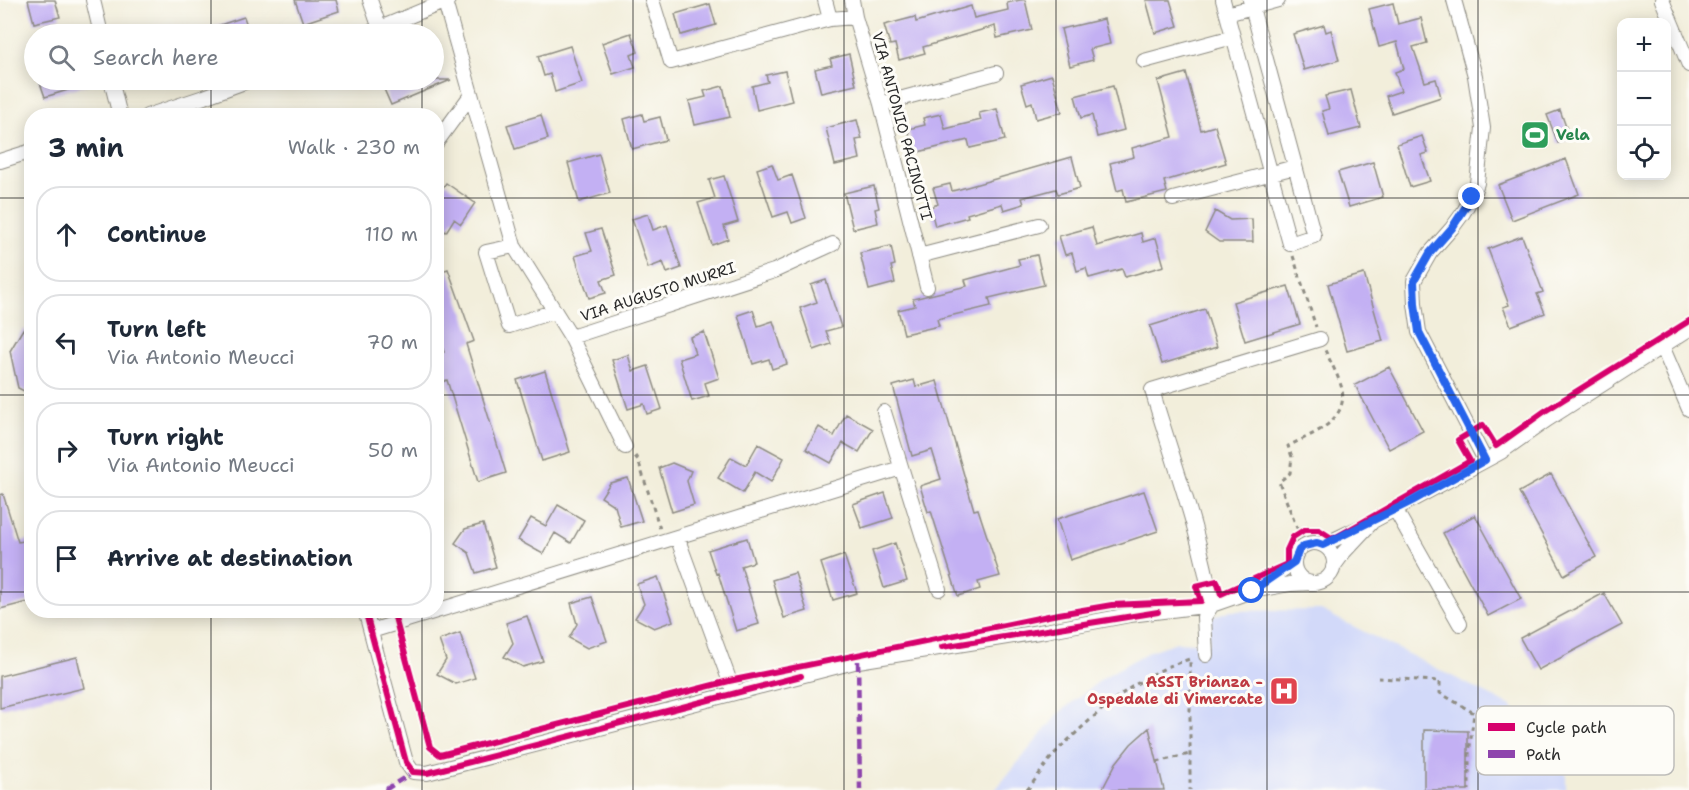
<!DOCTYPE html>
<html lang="en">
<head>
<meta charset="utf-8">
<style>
	body { margin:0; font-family:"Shantell Sans",sans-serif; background:#f6f6f7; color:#1f2937 }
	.controls { position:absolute; right:18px; top:18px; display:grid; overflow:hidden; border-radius:12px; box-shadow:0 3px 15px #0003 }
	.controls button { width:54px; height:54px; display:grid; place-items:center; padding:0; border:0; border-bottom:2px solid #e0e1e3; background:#fff; color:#1f2937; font:30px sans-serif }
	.stop { position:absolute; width:18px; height:18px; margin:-14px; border:4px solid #2563eb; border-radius:50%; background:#fff }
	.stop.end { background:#2563eb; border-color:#fff; box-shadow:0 2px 6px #0008 }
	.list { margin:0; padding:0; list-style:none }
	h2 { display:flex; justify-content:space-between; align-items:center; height:78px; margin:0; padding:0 24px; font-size:26px }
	h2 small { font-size:20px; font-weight:400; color:#747a83 }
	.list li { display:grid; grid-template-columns:39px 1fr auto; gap:18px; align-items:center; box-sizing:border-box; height:96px; margin:0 12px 12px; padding:0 12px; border:2px solid #e0e1e3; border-radius:24px }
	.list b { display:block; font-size:22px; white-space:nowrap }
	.list p { margin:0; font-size:20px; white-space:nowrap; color:#747a83 }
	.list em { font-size:20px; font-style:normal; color:#747a83 }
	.icon { flex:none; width:33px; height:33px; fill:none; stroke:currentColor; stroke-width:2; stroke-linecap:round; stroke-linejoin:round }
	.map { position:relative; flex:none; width:1689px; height:790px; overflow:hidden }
	.search { position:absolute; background:#fff; box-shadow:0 3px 15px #0003; left:24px; top:24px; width:420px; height:66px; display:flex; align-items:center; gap:15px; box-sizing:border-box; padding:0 21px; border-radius:33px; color:#747a83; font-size:22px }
	.panel { position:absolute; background:#fff; box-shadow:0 3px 15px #0003; left:24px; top:108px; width:420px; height:510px; border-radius:24px }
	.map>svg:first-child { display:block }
	.built { fill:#d2d9f9 }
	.building { fill:#c3b0f3 }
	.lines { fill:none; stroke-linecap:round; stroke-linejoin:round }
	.street-casing { stroke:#8e8c83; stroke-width:16 }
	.path { stroke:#8e8c83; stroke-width:3; stroke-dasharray:4.5 4.5; stroke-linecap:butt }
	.street { stroke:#fff; stroke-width:14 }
	.quiet { stroke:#8e44ad; stroke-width:4.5; stroke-dasharray:9 4.5; stroke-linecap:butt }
	.cycleway-casing { stroke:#fdfcf7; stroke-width:10 }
	.cycleway { stroke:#d6006c; stroke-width:6 }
	.route { stroke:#2563eb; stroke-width:8 }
	.grid { fill:none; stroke:#2b2b2b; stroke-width:1.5; stroke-opacity:0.55 }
	.labels { text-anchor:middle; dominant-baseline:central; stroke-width:6; stroke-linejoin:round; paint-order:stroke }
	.street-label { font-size:15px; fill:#2b2b2b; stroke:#fdfcf7 }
	.leisure-label { font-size:15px; font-weight:bold; fill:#27864d; stroke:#fdfcf7; text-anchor:start }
	.health-label { font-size:15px; font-weight:bold; fill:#be3a42; stroke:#fdfcf7; text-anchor:end }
	.key { fill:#fdfcf7; stroke:#bebdba; stroke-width:1.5 }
	.key-label { font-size:16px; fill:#2b2b2b }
</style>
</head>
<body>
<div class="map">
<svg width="1689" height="790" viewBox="0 0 1689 790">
	<rect width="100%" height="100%" fill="#fdfcf7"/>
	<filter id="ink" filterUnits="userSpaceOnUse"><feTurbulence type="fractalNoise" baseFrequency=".0167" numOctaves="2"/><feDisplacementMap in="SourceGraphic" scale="12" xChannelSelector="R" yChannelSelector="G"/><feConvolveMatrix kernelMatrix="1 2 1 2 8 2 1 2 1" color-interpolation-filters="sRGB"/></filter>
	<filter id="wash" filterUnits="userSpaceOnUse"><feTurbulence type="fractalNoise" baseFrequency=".008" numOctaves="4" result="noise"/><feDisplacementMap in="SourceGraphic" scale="24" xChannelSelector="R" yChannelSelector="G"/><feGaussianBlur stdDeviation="1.35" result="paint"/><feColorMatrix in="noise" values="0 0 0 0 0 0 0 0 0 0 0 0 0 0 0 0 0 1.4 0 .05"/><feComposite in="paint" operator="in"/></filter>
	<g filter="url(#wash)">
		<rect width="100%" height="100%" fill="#f2eedb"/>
		<path class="built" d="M1321,610L1511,706L1519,717L1520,752L1566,753V790H995L1059,713L1104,677L1150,651L1177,642L1209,644L1210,618L1228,611Z"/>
		<g id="blocks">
			<path class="building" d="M28,0H55L60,17L34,23Z
				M295,0H336L339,11L303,23Z
				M1020,0H1025L1032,30L997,38L995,26L923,47L925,53L899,60L895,44L890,45L884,25L915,17L916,22L971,6L974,18L1008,10L1007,3Z
				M1146,0H1170L1178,26L1155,33Z
				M1393,3L1398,24L1421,18L1427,43L1413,47L1425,82L1436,79L1441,97L1392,113L1386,96L1401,91L1395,72L1404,69L1397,42L1379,47L1369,9Z
				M710,4L716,25L681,35L675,14Z
				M244,17L250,34H199V32Z
				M1104,19L1110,44L1090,49L1093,60L1070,66L1061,29Z
				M1324,25L1326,32L1331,30L1339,60L1304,70L1293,34Z
				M631,33L638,52L631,55L635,67L613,74L602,43Z
				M570,46L582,83L555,92L550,74L544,76L538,56Z
				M849,54L856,85L821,93L815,69L832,65L830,59Z
				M785,71L792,101L757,110L752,86L768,82L766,75Z
				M1186,73L1201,130L1215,126L1226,163L1164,181L1167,192L1126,202L1123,189L1117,191L1110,163L1134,157L1132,148L1173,137L1158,81Z
				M1052,75L1062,112L1036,119L1032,102L1027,104L1021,84Z
				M39,80H91V83L45,97Z
				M380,80H451L391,105Z
				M723,86L730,117L695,125L689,101L706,97L704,91Z
				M1113,86L1124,130L1097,137L1092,115L1081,118L1075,96Z
				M1351,90L1361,128L1329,136L1322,111L1329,109L1325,96Z
				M997,109L1005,140L970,148L968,140L914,153L908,129L925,125L923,118L941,114L945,129L981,120L979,113Z
				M1560,110L1570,138L1558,143L1547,115Z
				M642,114L644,121L660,117L666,140L632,149L624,119Z
				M541,115L548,139L515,149L507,125Z
				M857,120L862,139L856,140L860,159L835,165L826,128Z
				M1422,136L1428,153L1421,155L1430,181L1410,187L1397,144Z
				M599,154L610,193L579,202L568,163Z
				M1072,157L1080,188L1058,194L1056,189L1022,198L1024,204L1004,210L1002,204L967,214L968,217L935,226L930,207L938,204L933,188L950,184L952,191L960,189Z
				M1566,159L1579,194L1512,220L1498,185Z
				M1373,162L1383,197L1349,207L1338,172Z
				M772,164L778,180L792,175L806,218L792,223L788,212L773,217L757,169Z
				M724,176L738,222L724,226L728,239L712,245L698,203L715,198L709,180Z
				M446,183L475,203L461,224L454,219L446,232L436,226V197Z
				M874,186L879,208L875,209L878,223L853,229L844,193Z
				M1215,211L1230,220L1252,219L1253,242H1219L1205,232Z
				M648,214L653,230L667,225L681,268L667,273L663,262L648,268L632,219Z
				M1092,227L1097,246L1141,233L1143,242L1156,238L1164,266L1125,277L1122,269L1089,278L1086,268L1077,271L1072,253L1065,255L1059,236Z
				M601,229L616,275L601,280L606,293L589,298L575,256L592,251L586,233Z
				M1522,236L1543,292L1537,294L1545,313L1511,326L1503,307L1509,305L1488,249Z
				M891,246L895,265L891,266L895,283L869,290L860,253Z
				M1037,255L1044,285L989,298L991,306L937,319L939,326L904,334L898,310L915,306L913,299L967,286L965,280L1020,265L1018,259Z
				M448,269L474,341L466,344L506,473L478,482L447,380L442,382L436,366V355L444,352L436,330V273Z
				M1364,274L1383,341L1347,351L1328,284Z
				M826,280L841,327L826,331L831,344L814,350L800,308L817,302L811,285Z
				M1288,286L1300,324L1245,341L1233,302Z
				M1205,309L1217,347L1162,364L1150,326Z
				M753,310L758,326L773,321L787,364L772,369L769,359L753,364L738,315Z
				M23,329L32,334V395L18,388L10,351Z
				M704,332L719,378L705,383L709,396L692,401L679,359L695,354L690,337Z
				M628,355L633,371L648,366L662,409L647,414L644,404L628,409L612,360Z
				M1389,367L1423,431L1389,449L1355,385Z
				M545,371L570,452L542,461L517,380Z
				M914,380L916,387L937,381L974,510L978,509L1000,576L978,582L980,589L958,596L931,511L928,512L920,486L941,479L932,450L912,456L893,386Z
				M846,414L873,429L859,452L843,443L831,463L806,449L819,427L834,436Z
				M758,444L784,458L771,482L755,472L743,493L718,478L731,457L746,465Z
				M672,463L691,471L687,481L694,505L672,512L659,468Z
				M1551,474L1596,557L1564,575L1519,492Z
				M628,478L642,521L621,527L615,506L601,497L610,483Z
				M1144,491L1158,531L1070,560L1057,519Z
				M885,493L893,518L862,528L853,504Z
				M3,494L18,542L30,540L32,547V601L0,609V495Z
				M558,505L584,520L571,543L555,533L543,554L518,540L531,518L546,526Z
				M1475,515L1521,599L1488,616L1443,533Z
				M483,524L496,567L476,573L469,553L455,543L465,529Z
				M747,538L754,562L741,566L759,624L736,631L718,573L716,574L708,550Z
				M895,543L907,581L884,588L872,551Z
				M844,555L857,593L833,600L821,563Z
				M795,573L807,611L784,618L772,580Z
				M658,577L673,621L654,628L635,618L644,604L637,584Z
				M1604,593L1622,625L1538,670L1520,638Z
				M592,597L607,641L587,648L569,638L577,624L571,603Z
				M527,616L543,661L523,667L504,657L513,643L506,623Z
				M460,633L475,678L456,684L437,674L446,660L439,640Z
				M77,657L84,688L0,708V676Z
				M1149,728L1164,790H1102L1116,763L1131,744Z
				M1424,730L1468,731V790H1424Z"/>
		</g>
	</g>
	<g filter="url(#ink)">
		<use href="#blocks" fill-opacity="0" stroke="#8e8c83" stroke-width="1.5"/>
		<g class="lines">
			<g class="street-casing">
				<path id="street" d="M93,0L101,34
					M370,0L380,29
					M652,0L671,62L830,19
					M825,0L830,19L855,17L881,104L927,287
					M852,0L855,17
					M1223,0L1290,244L1314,236L1250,0
					M1454,0L1475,76L1483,128L1477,183L1472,197L1463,213L1452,228L1430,253L1414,281L1415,304L1419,332L1485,460
					M1662,0L1689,65
					M445,2L514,246L571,337L774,271L833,244
					M1227,14L1278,0
					M366,34L448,0
					M1144,61L1233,37
					M111,80L120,116
					M881,104L996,73
					M147,116L204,97L250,80
					M436,143L471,95
					M0,161L32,151
					M1173,199L1295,167
					M514,246L486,252L509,326L555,311
					M919,256L1039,225
					M571,337L625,447
					M1662,346L1689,409
					M884,412L939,589
					M1395,509L1460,624
					M1373,521L1501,452L1548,419L1689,329
					M677,537L734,693
					M1294 563a20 20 0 1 1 40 0a20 20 0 1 1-40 0Z
					M1323,545L1373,521L1344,552L1333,567
					M1294,562L1252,591L1290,584L1310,583
					M365,610L406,762L413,772L427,773L858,661L1045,631L1130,615L1212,605L1252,591
					M371,631L901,468
					M1206,655L1204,617L1212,605C1200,532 1173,461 1152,390L1320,339"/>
			</g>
			<path class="path" d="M1293,256L1316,327
				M635,456L638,460L660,529
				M1304,546L1279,482L1290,473L1292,457L1288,446C1312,434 1348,422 1342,389C1339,377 1330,361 1325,350
				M1378,678L1440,681V693L1474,713L1469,754V790
				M1157,762L1190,754
				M1027,790C1037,778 1045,765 1055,753C1062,745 1071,738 1078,731C1110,701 1147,671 1190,659V790"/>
			<use href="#street" class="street"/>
			<path class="quiet" d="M858,661L860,790
				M385,790L413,772"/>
			<g class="cycleway-casing">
				<path id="cycleway" d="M365,610L406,762L413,772L427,773L501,754L801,676
					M393,610L430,747L440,755L729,681L1053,615L1112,605L1201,601L1196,586L1217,581L1221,594L1287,564V550L1293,537L1304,530H1319L1333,539L1470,461L1458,440L1483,425L1496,446L1545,411L1689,321
					M942,647L1158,612"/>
			</g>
			<use href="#cycleway" class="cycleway"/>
		</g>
	</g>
	<g class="lines" filter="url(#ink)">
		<path class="route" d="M1252,591L1294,562L1299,550L1304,546L1317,543L1323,545L1412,501L1485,460L1419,332L1415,304L1414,281L1430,253L1452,228L1472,197"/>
	</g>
	<path class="grid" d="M211,0V34M422,0V34M633,0V790M844,0V790M1056,0V790M1267,0V790M1478,0V790M211,80V116M422,80V116M0,198H32M436,198H1689M0,395H32M436,395H1689M0,592H32M436,592H1689M211,610V790M422,610V790"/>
	<defs>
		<g id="stadium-square" transform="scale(1.5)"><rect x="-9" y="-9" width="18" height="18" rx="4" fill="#2e9e5b" stroke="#fdfcf7"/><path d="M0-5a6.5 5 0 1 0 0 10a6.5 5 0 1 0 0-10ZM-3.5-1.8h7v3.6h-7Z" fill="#fff"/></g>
		<g id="hospital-square" transform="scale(1.5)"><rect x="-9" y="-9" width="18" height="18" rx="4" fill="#e0444e" stroke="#fdfcf7"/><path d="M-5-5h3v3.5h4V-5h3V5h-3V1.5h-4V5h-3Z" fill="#fff"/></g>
	</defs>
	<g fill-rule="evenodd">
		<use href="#stadium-square" x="1535" y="135"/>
		<use href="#hospital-square" x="1284" y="691"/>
	</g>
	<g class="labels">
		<g class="street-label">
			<text transform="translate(902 126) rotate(75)">VIA ANTONIO PACINOTTI</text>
			<text transform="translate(658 292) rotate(-18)">VIA AUGUSTO MURRI</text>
		</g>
		<g class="leisure-label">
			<text x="1556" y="135">Vela</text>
		</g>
		<g class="health-label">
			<text x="1263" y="682">ASST Brianza -<tspan x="1263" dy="17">Ospedale di Vimercate</tspan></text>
		</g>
	</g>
	<rect x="1476" y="706" width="198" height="69" rx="9" class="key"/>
	<rect x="1488" y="723" width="27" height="8" fill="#d6006c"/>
	<rect x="1488" y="750" width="27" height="8" fill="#8e44ad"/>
	<g class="key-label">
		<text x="1526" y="733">Cycle path</text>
		<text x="1526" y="760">Path</text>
	</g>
</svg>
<div class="controls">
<button>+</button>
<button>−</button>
<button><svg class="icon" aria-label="locate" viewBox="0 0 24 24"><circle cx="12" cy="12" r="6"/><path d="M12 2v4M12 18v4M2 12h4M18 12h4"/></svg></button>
</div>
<div class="stop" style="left:1252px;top:591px"></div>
<div class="stop end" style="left:1472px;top:197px"></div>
<div class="search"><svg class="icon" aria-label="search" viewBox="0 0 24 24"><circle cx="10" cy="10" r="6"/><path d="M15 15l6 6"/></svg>Search here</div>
<section class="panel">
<h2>3 min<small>Walk · 230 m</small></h2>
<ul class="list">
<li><svg class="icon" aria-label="ahead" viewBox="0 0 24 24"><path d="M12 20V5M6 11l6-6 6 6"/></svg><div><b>Continue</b></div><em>110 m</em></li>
<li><svg class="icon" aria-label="left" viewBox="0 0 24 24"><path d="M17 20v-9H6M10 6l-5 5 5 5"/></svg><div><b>Turn left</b><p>Via Antonio Meucci</p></div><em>70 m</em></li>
<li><svg class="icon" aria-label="right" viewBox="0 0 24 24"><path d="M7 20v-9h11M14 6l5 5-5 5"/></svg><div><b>Turn right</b><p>Via Antonio Meucci</p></div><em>50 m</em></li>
<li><svg class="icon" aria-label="arrive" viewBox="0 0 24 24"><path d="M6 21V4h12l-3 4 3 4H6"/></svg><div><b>Arrive at destination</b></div></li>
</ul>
</section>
</div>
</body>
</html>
